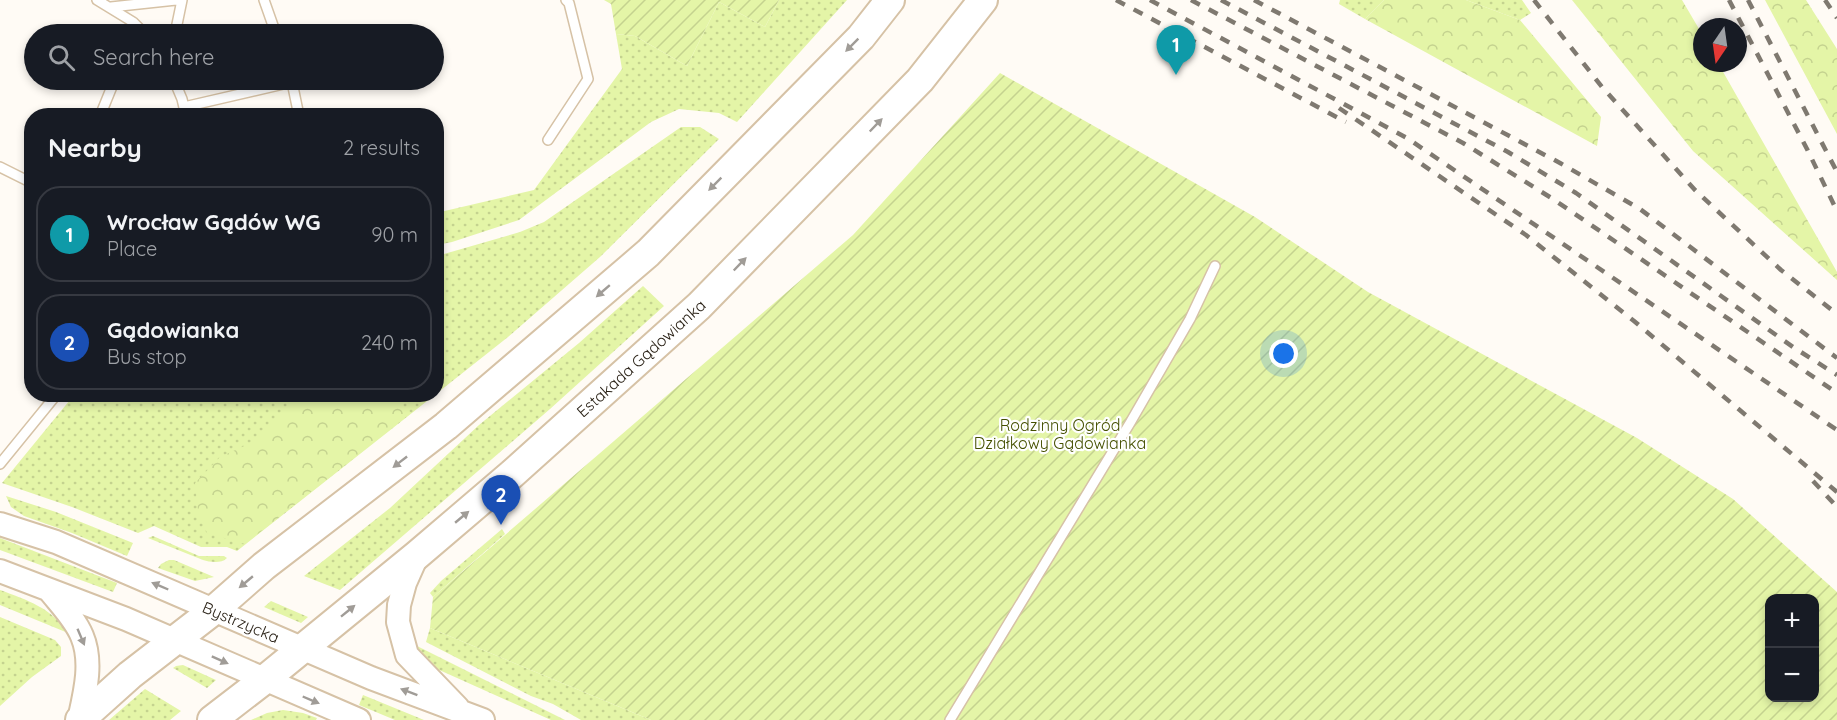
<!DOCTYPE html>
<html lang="en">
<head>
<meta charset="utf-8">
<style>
	body { margin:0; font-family:Quicksand,sans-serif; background:#20242c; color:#f1f3f6 }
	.controls { position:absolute; right:18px; bottom:18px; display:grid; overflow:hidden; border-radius:12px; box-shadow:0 3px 9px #0003 }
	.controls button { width:54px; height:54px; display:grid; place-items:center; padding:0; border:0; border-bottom:2px solid #363941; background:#171b24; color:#f1f3f6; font:30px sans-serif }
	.compass { position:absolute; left:1693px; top:18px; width:54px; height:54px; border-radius:50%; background:#171b24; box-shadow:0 3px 9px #0003; rotate:193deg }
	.you { position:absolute; left:1284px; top:354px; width:21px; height:21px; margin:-15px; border:4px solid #fff; border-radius:50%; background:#1a73e8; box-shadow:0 0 0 9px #1a73e833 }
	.badge { display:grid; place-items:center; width:39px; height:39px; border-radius:50%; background:#8b7012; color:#fff; font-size:20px; font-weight:700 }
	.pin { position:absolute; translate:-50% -50px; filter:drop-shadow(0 2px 3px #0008) }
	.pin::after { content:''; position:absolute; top:32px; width:21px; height:18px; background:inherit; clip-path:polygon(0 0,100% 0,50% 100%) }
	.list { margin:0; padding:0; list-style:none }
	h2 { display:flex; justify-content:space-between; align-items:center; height:78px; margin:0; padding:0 24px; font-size:26px }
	h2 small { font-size:20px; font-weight:400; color:#9ea1a6 }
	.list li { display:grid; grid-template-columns:39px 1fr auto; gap:18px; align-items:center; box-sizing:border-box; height:96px; margin:0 12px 12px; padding:0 12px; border:2px solid #363941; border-radius:24px }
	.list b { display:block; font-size:22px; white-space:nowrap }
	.list p { margin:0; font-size:20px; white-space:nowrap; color:#9ea1a6 }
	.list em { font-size:20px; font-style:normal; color:#9ea1a6 }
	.icon { flex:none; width:33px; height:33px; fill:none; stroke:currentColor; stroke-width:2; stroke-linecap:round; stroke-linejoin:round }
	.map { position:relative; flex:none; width:1837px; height:720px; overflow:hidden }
	.search { position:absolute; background:#171b24; box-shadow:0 3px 9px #0003; left:24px; top:24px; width:420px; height:66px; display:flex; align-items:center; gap:15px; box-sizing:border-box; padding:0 21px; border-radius:33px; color:#9ea1a6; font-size:22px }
	.panel { position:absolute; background:#171b24; box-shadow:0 3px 9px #0003; left:24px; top:108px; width:420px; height:294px; border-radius:24px }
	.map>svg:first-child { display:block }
	.grass { fill:url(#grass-dots) }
	.forest { fill:url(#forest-crowns) }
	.garden { fill:url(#garden-furrows); fill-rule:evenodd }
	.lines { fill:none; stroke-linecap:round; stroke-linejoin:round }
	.service-casing { stroke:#d6c2a6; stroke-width:12 }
	.tertiary-casing { stroke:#d6c2a6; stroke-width:26 }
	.primary-casing { stroke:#d6c2a6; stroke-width:32 }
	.service { stroke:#fff; stroke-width:9 }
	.tertiary { stroke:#fff; stroke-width:22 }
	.primary { stroke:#fff; stroke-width:28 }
	.rail { stroke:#7f7970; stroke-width:4.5; stroke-dasharray:10 10; stroke-linecap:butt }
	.oneway { fill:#a09c97 }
	.labels { text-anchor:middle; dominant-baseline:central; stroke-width:4.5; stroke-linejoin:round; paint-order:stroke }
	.street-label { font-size:16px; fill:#2b2318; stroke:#fff }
	.park-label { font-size:16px; fill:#455000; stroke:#fff }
</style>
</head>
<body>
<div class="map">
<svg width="1837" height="720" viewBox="0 0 1837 720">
	<defs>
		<pattern id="grass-dots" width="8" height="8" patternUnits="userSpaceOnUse" patternTransform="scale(1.5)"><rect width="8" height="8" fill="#e4f5a7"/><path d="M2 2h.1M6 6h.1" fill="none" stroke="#c4d28f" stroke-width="1.8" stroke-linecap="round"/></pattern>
		<pattern id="forest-crowns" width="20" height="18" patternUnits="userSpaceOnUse" patternTransform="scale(1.5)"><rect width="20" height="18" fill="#e4f5a7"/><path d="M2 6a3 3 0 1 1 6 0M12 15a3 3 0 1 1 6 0" fill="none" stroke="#c4d28f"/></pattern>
		<pattern id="garden-furrows" width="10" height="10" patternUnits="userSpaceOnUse" patternTransform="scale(1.5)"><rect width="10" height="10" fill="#e4f5a7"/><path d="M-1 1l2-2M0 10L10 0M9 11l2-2" fill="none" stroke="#c4d28f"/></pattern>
	</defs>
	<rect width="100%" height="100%" fill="#fffbf5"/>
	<path class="grass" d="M779,0H847L737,122L719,113L679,109L651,122L519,220L452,242L437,245L436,213L534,190L622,69L616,34L635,36L687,66L719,2L765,27Z
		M1340,0H1384L1365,19L1339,4Z
		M1466,0H1522L1531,13L1520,20Z
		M681,127H700L719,139L600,257L508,337L436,394L437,256L520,232L544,222Z
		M643,286L664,306L550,409L340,590L304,576L390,508L479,425L579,343Z
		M436,394L237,551L227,547H201L154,526L138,533L72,507L2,483L74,395Z
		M6,496L56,512L133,543L127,556L72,533L24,516L11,507Z
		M502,529L505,534L433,597L430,593L441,581Z
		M153,536L199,556H224L227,558C221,564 210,562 203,560L148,538Z
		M0,538L117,583L113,592L0,550Z
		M169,560H174L214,577L195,581L158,568L161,564Z
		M0,590C27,600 52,608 68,633L0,605Z
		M271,601L308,617L301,623L264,607Z
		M0,617L55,640L61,647V656L32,677L0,706Z
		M430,628L651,720H581L553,704L531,696L426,642Z
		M415,645L565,720H551L437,669Z
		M183,665L216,680L207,688L173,668L176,666Z
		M145,689L181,711L170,720H109Z
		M363,695L424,720H395L359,705Z
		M283,710L303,713L317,718L316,720H251L267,713Z"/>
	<path class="forest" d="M1384,0H1466L1520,20L1601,117L1597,146L1365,19Z
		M1572,0H1682L1702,34V63H1718L1837,272V280L1693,151Z
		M1765,0H1806L1837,49V134Z
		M306,394L387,395L411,413L245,544L207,533L198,511L195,483L220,457L253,442L273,426L298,399Z"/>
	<path class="garden" d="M604,0H779L765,27L719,2L687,66L635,36L616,34L611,4Z
		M1000,73L1255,217L1368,292L1637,438L1733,499L1837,592V720H651L430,628L433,597L853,235ZM1770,598H1814V698H1770Z"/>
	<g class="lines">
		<g class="service-casing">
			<path id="service" d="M97,0L133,22L145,34
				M264,0L276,34
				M111,7L176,0
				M175,34L182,0
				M174,80L182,99L186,116
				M184,107L292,82L299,116
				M100,116L113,84
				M548,140L588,79L569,3L566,0
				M0,167L32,183
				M0,464L57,394
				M950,720L1130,423L1190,319L1215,266"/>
		</g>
		<g class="tertiary-casing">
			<path id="tertiary" d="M0,524L56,542L371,678L483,720
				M417,556L405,583L399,605L398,622L407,655L458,708
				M0,571L126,619L359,720
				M49,590C60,604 75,619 82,636C93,662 85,693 79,720"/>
		</g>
		<g class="primary-casing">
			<path id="primary" d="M80,720L130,675L214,610L264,566L446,426L648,253L861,37L890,0
				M212,720L264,680L417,555L512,474L699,306L920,80L983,0"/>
		</g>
		<use href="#service" class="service"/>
		<use href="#tertiary" class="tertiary"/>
		<use href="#primary" class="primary"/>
		<path class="rail" d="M1116,0L1346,122
			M1150,0L1407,138L1837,430
			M1191,0L1463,143L1553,199L1837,393
			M1221,0L1508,152L1576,193L1793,347L1837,375
			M1254,0L1560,163L1640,209L1837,358
			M1534,0L1602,87L1695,190L1781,270L1837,314
			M1729,0L1807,149L1837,211
			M1748,0L1837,172
			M1825,0L1837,18
			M1339,108L1526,235L1634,321L1837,492
			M1813,481L1837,507"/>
	</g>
	<defs><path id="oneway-solid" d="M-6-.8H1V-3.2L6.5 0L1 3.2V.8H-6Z" transform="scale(1.5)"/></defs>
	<g class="oneway">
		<use href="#oneway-solid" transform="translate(852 45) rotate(135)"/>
		<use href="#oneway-solid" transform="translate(876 125) rotate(-46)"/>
		<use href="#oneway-solid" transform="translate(715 184) rotate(135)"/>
		<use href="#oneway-solid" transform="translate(740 264) rotate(-46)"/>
		<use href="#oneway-solid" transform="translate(603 291) rotate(139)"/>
		<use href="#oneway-solid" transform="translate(400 462) rotate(142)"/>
		<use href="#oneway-solid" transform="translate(462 517) rotate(-40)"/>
		<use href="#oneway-solid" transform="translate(246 582) rotate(140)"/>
		<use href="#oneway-solid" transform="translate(160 586) rotate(-157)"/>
		<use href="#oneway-solid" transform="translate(348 611) rotate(-39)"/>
		<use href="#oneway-solid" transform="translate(81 637) rotate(67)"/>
		<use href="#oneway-solid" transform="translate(220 660) rotate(24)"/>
		<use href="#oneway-solid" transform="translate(409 692) rotate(-159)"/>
		<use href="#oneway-solid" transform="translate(311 700) rotate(23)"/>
	</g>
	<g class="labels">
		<g class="street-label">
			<text transform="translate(641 358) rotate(-42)">Estakada Gądowianka</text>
			<text transform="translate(241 622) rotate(23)">Bystrzycka</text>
		</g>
		<g class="park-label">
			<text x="1060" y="425">Rodzinny Ogród<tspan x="1060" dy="18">Działkowy Gądowianka</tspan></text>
		</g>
	</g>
</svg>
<div class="controls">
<button>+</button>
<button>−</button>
</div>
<svg class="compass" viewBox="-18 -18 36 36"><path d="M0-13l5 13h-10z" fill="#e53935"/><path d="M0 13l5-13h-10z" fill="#9ea1a6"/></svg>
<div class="you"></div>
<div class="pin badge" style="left:1176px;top:75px;background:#0f9aa8">1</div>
<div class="pin badge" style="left:501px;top:525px;background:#1a4fb4">2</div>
<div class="search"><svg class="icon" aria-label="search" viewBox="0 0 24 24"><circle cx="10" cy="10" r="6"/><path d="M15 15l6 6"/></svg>Search here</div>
<section class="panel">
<h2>Nearby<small>2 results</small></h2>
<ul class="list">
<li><span class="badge" style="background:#0f9aa8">1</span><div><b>Wrocław Gądów WG</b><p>Place</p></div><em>90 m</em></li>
<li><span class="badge" style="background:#1a4fb4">2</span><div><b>Gądowianka</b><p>Bus stop</p></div><em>240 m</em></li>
</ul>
</section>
</div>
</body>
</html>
